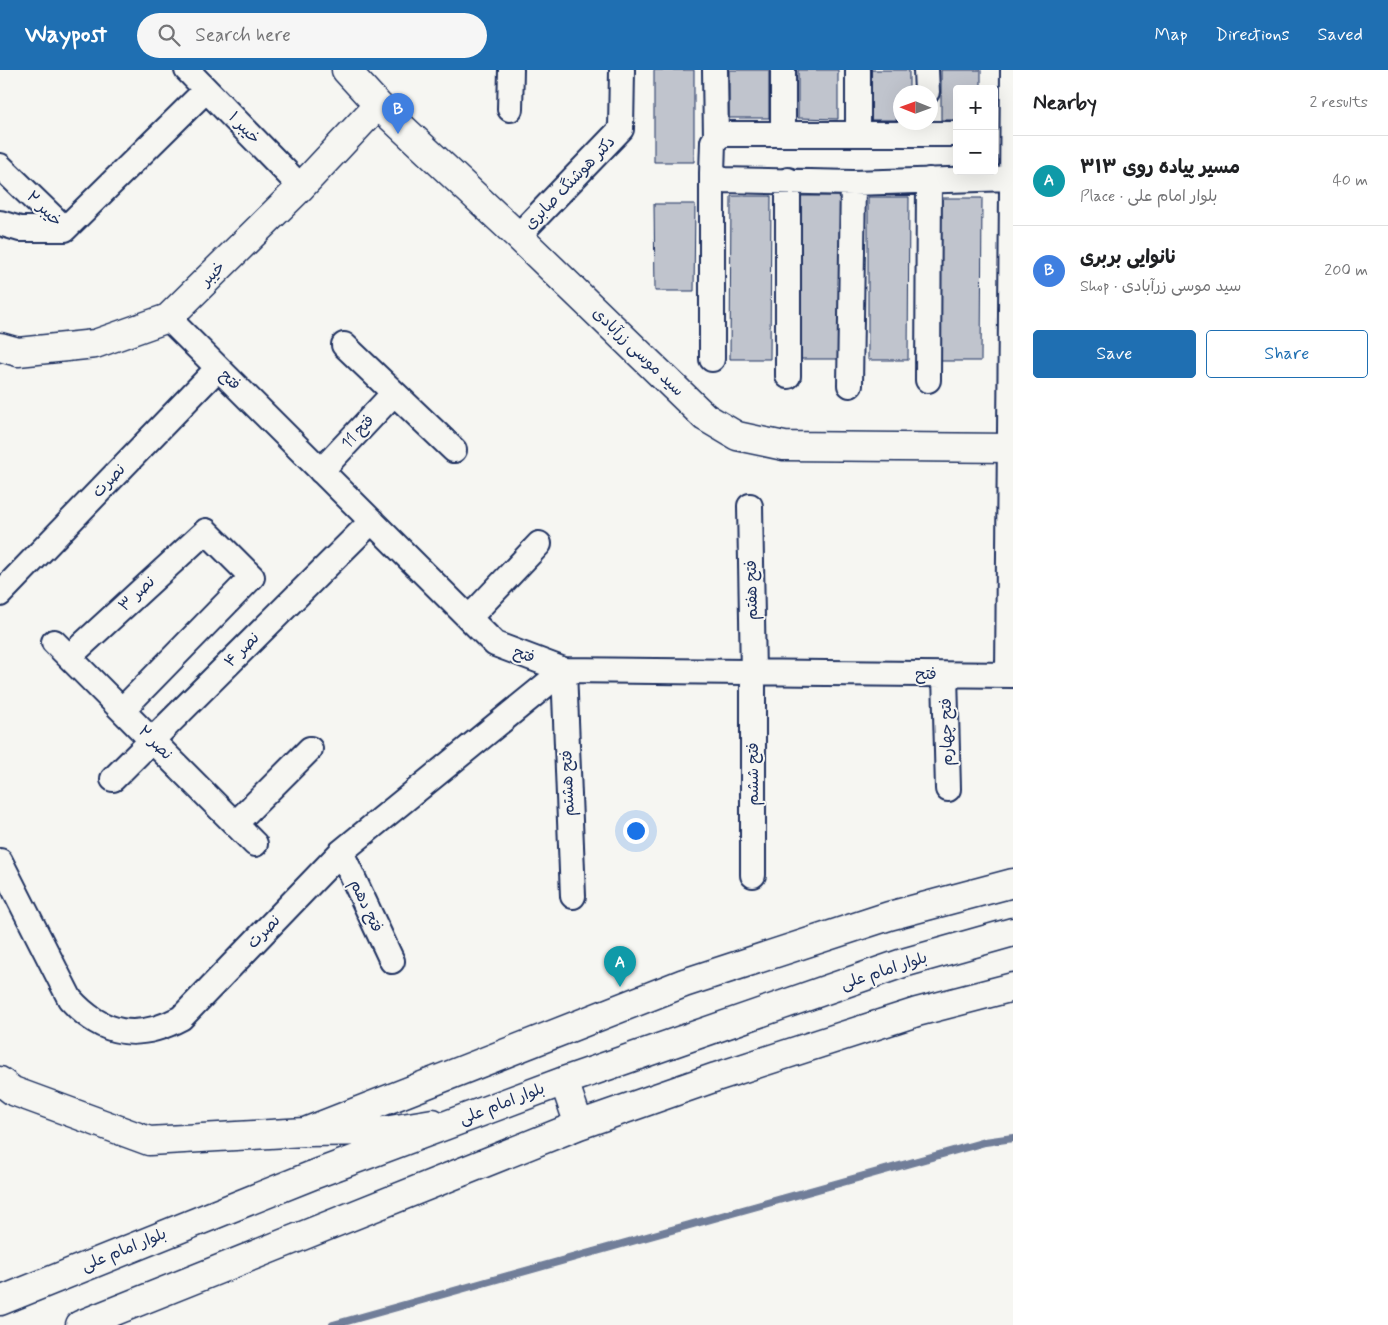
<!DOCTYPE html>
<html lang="en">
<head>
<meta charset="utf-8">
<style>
	body { margin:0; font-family:Mynerve,"Playpen Sans Arabic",sans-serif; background:#f6f6f6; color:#202124 }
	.controls { position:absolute; right:15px; top:15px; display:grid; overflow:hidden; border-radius:5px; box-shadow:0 5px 20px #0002 }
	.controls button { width:45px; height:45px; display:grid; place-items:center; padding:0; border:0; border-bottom:1px solid #e0e0e0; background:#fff; color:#202124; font:25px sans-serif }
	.compass { position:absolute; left:893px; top:15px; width:45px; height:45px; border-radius:50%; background:#fff; box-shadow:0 5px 20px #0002; rotate:271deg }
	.you { position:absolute; left:635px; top:760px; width:18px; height:18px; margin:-12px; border:4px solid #fff; border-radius:50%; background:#1a73e8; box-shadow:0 0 0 8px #1a73e833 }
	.badge { display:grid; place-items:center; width:32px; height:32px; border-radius:50%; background:#1f6fb2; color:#fff; font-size:16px; font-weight:700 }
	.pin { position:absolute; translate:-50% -41px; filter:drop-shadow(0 1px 2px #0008) }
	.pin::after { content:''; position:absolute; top:26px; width:18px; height:15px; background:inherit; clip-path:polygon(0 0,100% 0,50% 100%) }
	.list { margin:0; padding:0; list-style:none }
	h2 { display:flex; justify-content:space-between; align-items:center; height:65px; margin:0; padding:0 20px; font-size:21px }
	h2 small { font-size:16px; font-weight:400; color:#757577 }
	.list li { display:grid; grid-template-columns:32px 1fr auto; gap:15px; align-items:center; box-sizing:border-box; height:90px; padding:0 20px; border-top:1px solid #e0e0e0 }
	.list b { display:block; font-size:19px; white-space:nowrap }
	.list p { margin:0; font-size:16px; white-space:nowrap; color:#757577 }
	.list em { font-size:16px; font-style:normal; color:#757577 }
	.actions { display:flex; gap:10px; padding:15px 20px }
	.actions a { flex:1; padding:11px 0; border:1px solid #1f6fb2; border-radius:5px; text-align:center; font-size:18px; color:#1f6fb2 }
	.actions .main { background:#1f6fb2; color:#fff }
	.icon { flex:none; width:28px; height:28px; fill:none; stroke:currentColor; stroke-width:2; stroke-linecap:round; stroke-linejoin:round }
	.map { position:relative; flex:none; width:1013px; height:1255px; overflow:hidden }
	header { display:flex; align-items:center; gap:30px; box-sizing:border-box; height:70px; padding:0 25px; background:#1f6fb2; color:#fff }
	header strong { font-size:24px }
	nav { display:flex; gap:28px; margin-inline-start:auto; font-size:18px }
	.search { width:350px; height:45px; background:#f6f6f6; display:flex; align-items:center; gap:12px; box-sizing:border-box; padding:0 18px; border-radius:28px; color:#757577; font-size:19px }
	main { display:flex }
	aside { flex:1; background:#fff }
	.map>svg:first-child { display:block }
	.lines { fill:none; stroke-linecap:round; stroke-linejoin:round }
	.stream { stroke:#717e99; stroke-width:8 }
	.building { fill:#c0c4cd; stroke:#1b2f5e }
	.street-casing { stroke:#1b2f5e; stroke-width:28 }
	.secondary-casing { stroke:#1b2f5e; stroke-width:31 }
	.primary-casing { stroke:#1b2f5e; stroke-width:31 }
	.street { stroke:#f6f6f2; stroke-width:24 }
	.secondary { stroke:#f6f6f2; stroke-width:28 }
	.primary { stroke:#f6f6f2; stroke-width:28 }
	.labels { text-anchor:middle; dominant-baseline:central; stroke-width:4; stroke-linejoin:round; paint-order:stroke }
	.street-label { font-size:16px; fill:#1b2f5e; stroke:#f6f6f2 }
</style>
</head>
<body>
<header>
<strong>Waypost</strong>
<div class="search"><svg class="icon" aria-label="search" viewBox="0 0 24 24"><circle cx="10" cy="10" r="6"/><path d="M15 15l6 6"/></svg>Search here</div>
<nav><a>Map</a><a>Directions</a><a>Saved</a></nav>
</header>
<main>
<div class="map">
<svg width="1013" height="1255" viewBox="0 0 1013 1255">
	<rect width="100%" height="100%" fill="#f6f6f2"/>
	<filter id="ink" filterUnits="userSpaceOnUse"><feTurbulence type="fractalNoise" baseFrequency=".02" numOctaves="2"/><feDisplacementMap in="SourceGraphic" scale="10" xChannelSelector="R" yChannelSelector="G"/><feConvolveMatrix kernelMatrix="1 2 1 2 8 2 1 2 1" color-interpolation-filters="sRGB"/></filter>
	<g filter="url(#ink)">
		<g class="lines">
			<path class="stream" d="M333,1255L985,1072L1013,1068"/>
		</g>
		<path class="building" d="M654,0H694V92H654Z
			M729,0H769V48H729Z
			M798,0H838V49L798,48Z
			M869,0H909V22H901V50H868Z
			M941,0H981V19H957V50H941Z
			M731,126H771L770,289H730Z
			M800,126H840V289H800Z
			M868,127H909L908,290H868Z
			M941,128H982L981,291H941Z
			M654,134H695L694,221H655Z"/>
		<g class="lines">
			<g class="street-casing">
				<path id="street" d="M187,0L301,117
					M715,0L716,68
					M858,0V64
					M926,0L927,22
					M510,39L511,0
					M783,64V0
					M957,64H722L713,72L712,103L722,110L853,113L1011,108
					M0,96L65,159H20L0,153
					M712,103V289
					M65,159L206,20
					M518,166L621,59L622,0
					M168,248L495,574L564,600L1013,605
					M344,275L454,380
					M788,306V110
					M928,310L929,110
					M850,315L853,113
					M321,401L394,323
					M750,436L753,604V805
					M0,524L218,298
					M469,548L539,474
					M54,572L255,774
					M69,587L206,461L252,507L122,640
					M564,600L573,826
					M945,605L948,719
					M1008,605L1013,0
					M113,709L372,451
					M235,754L310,679
					M341,782L392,891
					M0,791L70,929C103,966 138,971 181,948L341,782L564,600"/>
			</g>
			<g class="secondary-casing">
				<path id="secondary" d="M346,0L378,35L518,166L705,347L737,366L784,376L1013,378
					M0,277L18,282L95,274L168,248L301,117L378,35
					M0,1011L13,1021L149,1071L305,1062L384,1061L433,1053
					M305,1062L684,913L889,846L1013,813"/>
			</g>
			<g class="primary-casing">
				<path id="primary" d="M564,1011L579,1055
					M0,1231L313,1105L564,1011L903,893L1013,862
					M80,1255L579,1055L716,1007L917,942L1013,917"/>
			</g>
			<use href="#street" class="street"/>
			<use href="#secondary" class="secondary"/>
			<use href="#primary" class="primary"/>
		</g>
	</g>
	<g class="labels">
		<g class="street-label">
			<text transform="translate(244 58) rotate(46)">خیبر ۱</text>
			<text transform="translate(570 113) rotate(-46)">دکتر هوشنگ صابری</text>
			<text transform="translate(44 139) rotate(45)">خیبر ۲</text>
			<text transform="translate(213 204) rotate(-45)">خیبر</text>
			<text transform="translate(638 282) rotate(44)">سید موسی زرآبادی</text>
			<text transform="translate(230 310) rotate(45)">فتح</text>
			<text transform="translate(358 362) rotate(-47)">فتح 11</text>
			<text transform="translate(109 411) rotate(-46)">نصرت</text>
			<text transform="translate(752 520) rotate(-91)">فتح هفتم</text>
			<text transform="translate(137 524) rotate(-43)">نصر ۳</text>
			<text transform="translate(242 580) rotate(-45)">نصر ۴</text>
			<text transform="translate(524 585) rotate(20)">فتح</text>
			<text x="926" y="604">فتح</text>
			<text transform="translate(947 662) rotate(-91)">فتح چهارم</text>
			<text transform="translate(155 673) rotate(45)">نصر ۲</text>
			<text transform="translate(753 704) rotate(-90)">فتح ششم</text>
			<text transform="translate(568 713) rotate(-92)">فتح هشتم</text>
			<text transform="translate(366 836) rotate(65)">فتح دهم</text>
			<text transform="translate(264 862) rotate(-46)">نصرت</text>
			<text transform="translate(884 901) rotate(-18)">بلوار امام علی</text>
			<text transform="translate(502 1034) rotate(-21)">بلوار امام علی</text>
			<text transform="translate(124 1180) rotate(-22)">بلوار امام علی</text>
		</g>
	</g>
</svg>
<div class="controls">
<button>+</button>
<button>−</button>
</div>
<svg class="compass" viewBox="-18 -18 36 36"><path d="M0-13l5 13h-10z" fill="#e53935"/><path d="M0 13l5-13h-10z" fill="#757577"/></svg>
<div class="you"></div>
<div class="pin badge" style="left:620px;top:917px;background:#0f9aa8">A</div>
<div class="pin badge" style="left:398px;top:64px;background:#3f7fe0">B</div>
</div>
<aside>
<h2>Nearby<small>2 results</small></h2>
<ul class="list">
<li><span class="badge" style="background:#0f9aa8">A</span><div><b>مسیر پیاده روی ۳۱۳</b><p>Place · بلوار امام علی</p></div><em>40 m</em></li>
<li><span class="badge" style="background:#3f7fe0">B</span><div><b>نانوایی بربری</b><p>Shop · سید موسی زرآبادی</p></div><em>200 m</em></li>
</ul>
<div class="actions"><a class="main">Save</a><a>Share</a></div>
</aside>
</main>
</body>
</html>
